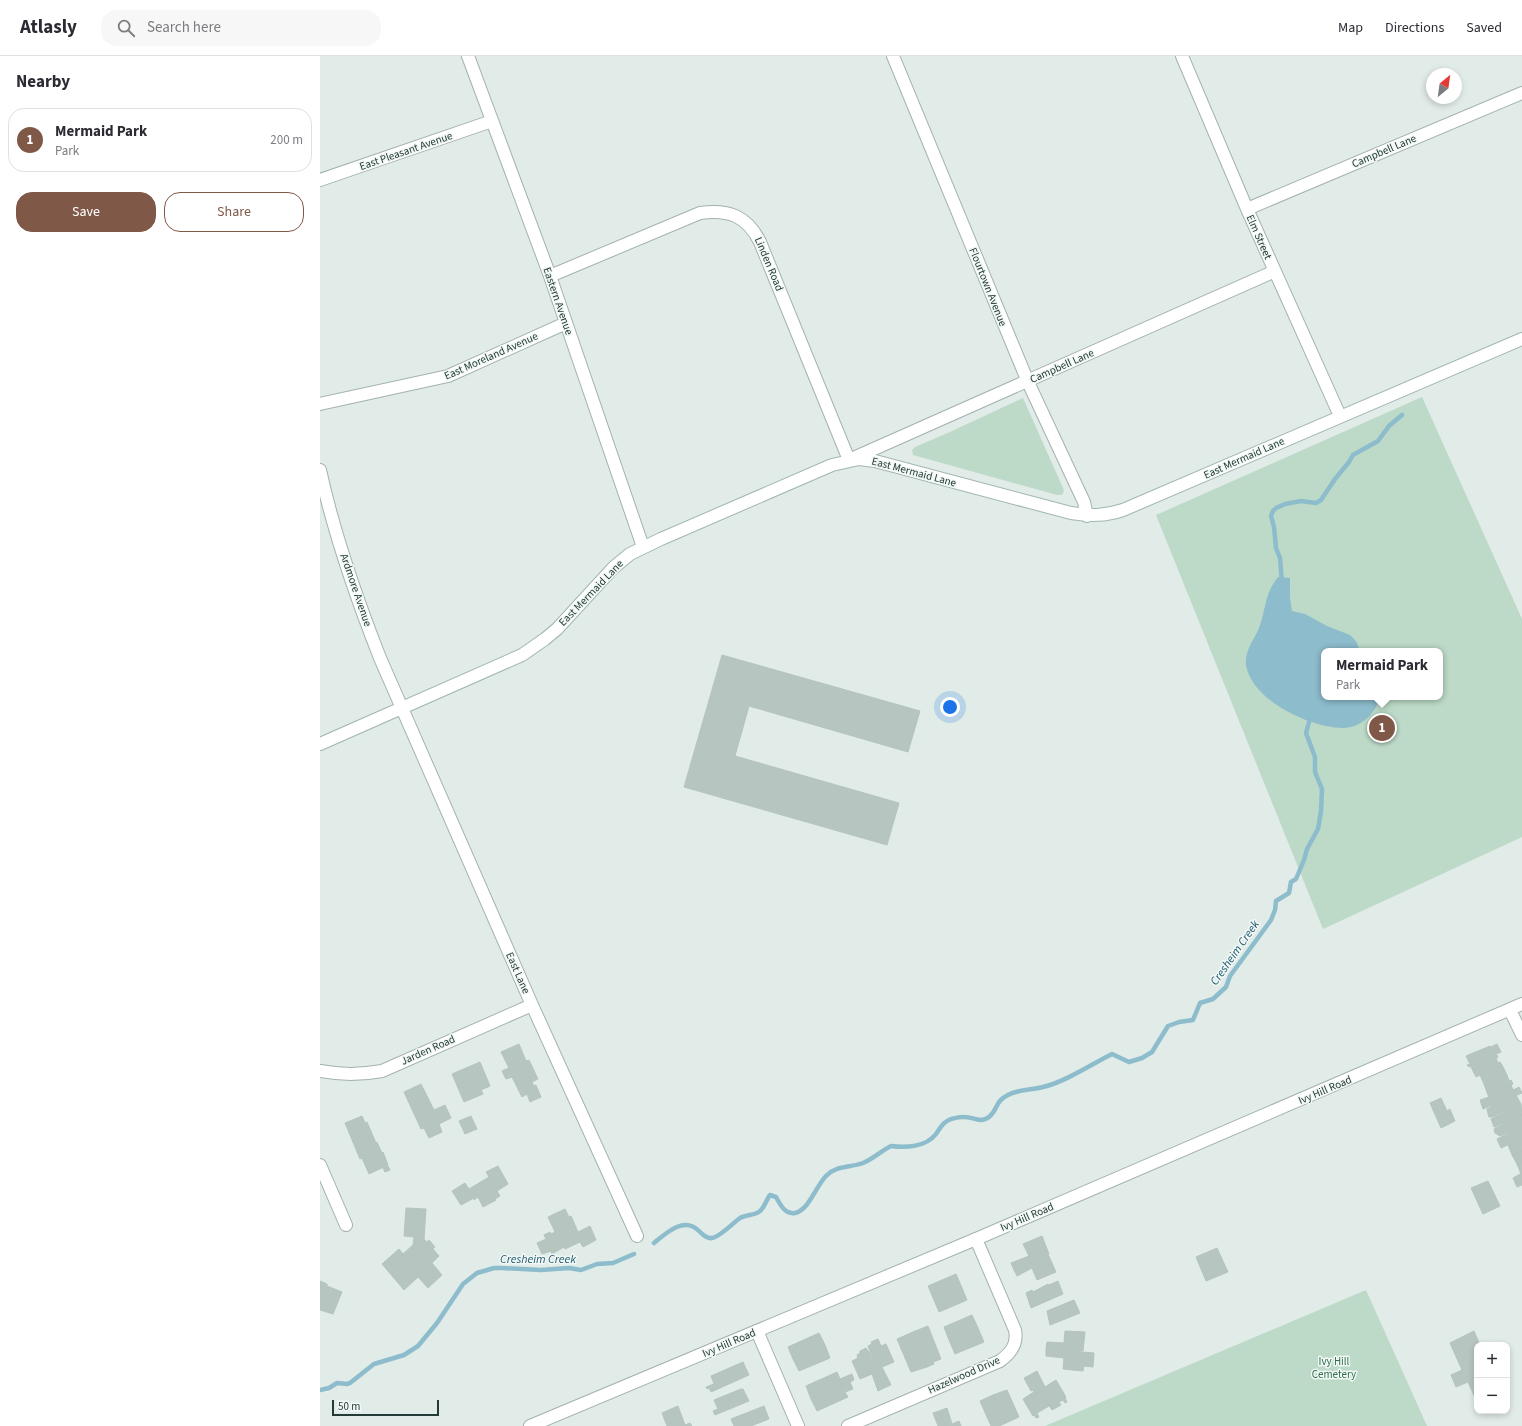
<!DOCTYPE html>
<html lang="en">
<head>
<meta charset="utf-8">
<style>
	body { margin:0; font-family:"Source Sans 3",sans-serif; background:#f7f7f7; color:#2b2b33 }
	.controls { position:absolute; right:12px; bottom:12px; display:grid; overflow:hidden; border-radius:8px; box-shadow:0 2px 6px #0003 }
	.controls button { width:36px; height:36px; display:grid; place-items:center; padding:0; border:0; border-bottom:1px solid #e1e1e2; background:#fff; color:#2b2b33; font:20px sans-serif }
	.compass { position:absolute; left:1106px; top:12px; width:36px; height:36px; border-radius:50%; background:#fff; box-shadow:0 2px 6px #0003; rotate:29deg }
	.scale { position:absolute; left:12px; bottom:10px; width:107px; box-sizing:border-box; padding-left:4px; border:2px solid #233a36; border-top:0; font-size:11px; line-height:14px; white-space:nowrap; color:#233a36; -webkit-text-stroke:3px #f2f8f5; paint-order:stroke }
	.you { position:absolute; left:630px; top:651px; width:14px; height:14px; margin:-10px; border:3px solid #fff; border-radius:50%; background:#1a73e8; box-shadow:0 0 0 6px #1a73e833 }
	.badge { display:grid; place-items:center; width:26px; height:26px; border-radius:50%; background:#805848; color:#fff; font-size:13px; font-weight:700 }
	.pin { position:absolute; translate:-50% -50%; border:2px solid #fff; box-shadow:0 1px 4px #0006 }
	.popup { position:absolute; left:1001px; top:592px; width:122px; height:52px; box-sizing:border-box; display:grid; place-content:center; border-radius:8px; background:#fff; filter:drop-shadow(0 1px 3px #0005); font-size:13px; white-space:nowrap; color:#7c7c81 }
	.popup b { font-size:15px; color:#2b2b33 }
	.popup::after { content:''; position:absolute; left:50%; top:100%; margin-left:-8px; border:8px solid transparent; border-top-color:#fff }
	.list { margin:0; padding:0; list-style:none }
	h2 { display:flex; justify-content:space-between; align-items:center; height:52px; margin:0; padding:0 16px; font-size:17px }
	h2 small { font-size:13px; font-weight:400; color:#7c7c81 }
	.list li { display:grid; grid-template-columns:26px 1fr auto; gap:12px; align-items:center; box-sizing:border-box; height:64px; margin:0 8px 8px; padding:0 8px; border:1px solid #e1e1e2; border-radius:16px }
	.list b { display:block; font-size:15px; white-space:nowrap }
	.list p { margin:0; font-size:13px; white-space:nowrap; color:#7c7c81 }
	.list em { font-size:13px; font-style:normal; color:#7c7c81 }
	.actions { display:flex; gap:8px; padding:12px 16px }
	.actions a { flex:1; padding:9px 0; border:1px solid #805848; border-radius:16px; text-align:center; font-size:14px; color:#805848 }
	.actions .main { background:#805848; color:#fff }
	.icon { flex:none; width:22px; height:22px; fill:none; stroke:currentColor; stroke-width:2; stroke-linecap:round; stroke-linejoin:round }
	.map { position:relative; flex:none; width:1202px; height:1370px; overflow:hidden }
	header { display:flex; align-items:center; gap:24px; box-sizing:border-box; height:56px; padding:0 20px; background:#fff; border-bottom:1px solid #e1e1e2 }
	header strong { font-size:19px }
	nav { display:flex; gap:22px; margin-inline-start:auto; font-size:14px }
	.search { width:280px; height:36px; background:#f7f7f7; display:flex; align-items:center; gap:10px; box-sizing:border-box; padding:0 14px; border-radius:16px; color:#7c7c81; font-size:15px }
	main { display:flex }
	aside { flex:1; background:#fff }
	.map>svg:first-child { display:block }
	.green { fill:#bcdac7; fill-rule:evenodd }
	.water { fill:#8dbccc }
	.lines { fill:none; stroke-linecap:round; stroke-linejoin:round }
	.stream { stroke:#8dbccc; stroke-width:4.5 }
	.building { fill:#b7c5c1; stroke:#b4c4bf }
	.minor-casing { stroke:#a4b2af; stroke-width:14 }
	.tertiary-casing { stroke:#a4b2af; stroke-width:14 }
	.secondary-casing { stroke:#a1b6b0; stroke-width:14 }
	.minor { stroke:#fff; stroke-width:12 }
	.tertiary { stroke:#fff; stroke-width:12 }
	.secondary { stroke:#fff; stroke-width:12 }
	.labels { text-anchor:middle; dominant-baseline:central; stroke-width:3; stroke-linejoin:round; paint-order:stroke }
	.street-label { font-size:11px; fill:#233a36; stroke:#f2f8f5 }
	.park-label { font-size:11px; fill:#306e4e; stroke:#f2f8f5 }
	.water-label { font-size:12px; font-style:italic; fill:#215c72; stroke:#f2f8f5 }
</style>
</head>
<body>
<header>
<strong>Atlasly</strong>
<div class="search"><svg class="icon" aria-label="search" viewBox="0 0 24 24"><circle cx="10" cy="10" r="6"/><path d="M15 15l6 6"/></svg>Search here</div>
<nav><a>Map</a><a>Directions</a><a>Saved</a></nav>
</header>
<main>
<aside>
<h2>Nearby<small></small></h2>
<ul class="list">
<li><span class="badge">1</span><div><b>Mermaid Park</b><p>Park</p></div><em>200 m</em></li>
</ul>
<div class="actions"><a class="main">Save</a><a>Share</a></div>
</aside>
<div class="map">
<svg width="1202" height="1370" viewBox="0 0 1202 1370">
	<rect width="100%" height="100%" fill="#e1ebe8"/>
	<path class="green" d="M1102,341L1202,563V781L1003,873L836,459ZM1004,595H1120V641H1004Z
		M703,342L743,432L744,436L741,439H737L593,399L592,394L595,391L630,376Z
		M1046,1234L1107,1370H725Z"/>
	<path class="water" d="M958,521L970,522V542L972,555L985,558L1007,570L1030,579L1036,585L1040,595H1004V641H1060C1056,657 1041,672 1023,672C991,672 932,645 926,609C924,594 936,582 940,569C944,558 945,545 950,534C952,529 955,525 958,521Z"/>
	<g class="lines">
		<path class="stream" d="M962,527L960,502L956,492L954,471L951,460L953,455L956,452L965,448L981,445L996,447L1001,444L1015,423L1029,406L1033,399L1058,385L1069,370L1082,359
			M334,1187C346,1177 364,1160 379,1175C383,1179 387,1183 392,1182C400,1181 413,1167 420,1162C427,1158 435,1160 440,1155C445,1151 446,1144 450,1139L456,1141C460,1148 465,1159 475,1157C489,1154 496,1130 506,1120C517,1109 529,1112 543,1107C553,1103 561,1095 571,1090C586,1092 606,1091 616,1078C621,1071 623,1066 631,1063C635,1062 638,1061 643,1061C652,1060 660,1068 669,1061C678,1054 675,1045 688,1039C699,1033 712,1034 723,1031C745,1026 772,1008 792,998L809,1006L822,1002L832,996L848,970L859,966L873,964L880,947L893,943L906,931L910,920L951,864L955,854L956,845L969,837L971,826L976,823L984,804L987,793L998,773L1001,755L1002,733L995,716V701L986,677L991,659
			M0,1334L9,1332L17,1327L27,1328L30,1327L54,1308L84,1299L98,1290L117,1267L143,1228L157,1217L174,1212H182L221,1214L249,1212L261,1214L277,1208L293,1207L314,1198"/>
	</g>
	<path class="building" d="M402,599L600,655L588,696L429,650L415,700L579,747L567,789L364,731Z
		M199,988L206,1005L209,1004L218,1023L212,1026L214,1030L216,1029L221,1041L210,1046L207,1038L202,1041L192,1021L186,1023L182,1015L189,1012L181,996Z
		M1177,988L1181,996L1176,998L1178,1001L1151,1011V1010L1149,1011L1147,1009L1150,1008L1146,1000L1170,990L1171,991Z
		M1176,1002L1178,1007L1180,1006L1182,1009L1156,1021L1151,1011Z
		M160,1006L170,1030L161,1034L163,1038L144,1046L132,1018Z
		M1182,1009L1187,1019L1164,1028L1160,1019Z
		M1187,1019L1189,1025L1191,1024L1193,1028L1168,1039L1164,1028Z
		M101,1028L114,1054L125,1049L131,1062L119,1068L122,1076L109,1082L104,1072L101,1073L84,1036Z
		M1191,1029L1193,1034L1199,1031L1202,1037L1163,1053L1160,1044L1169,1041L1168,1039Z
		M1196,1039L1201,1048L1172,1061H1169L1167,1054V1053L1173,1050L1172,1049Z
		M1121,1042L1127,1055L1130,1053L1135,1065L1121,1072L1110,1047Z
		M1201,1048L1202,1059L1174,1071L1171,1063Z
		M1202,1059V1071L1180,1080L1175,1077L1174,1074L1175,1072Z
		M42,1060L45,1067L47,1066L56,1087L57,1086L62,1097L63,1096L68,1109L49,1118L42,1102L40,1103L25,1067Z
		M151,1060L157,1073L145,1078L139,1065Z
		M1202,1071V1082L1181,1092L1177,1083Z
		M1202,1082V1095L1192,1099L1188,1089Z
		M1202,1095V1106L1197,1108L1192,1099Z
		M1202,1106V1117L1201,1118L1197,1108Z
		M68,1110L70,1114L65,1116L63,1112Z
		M178,1110L188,1128L177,1135L180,1140L175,1143L176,1144L163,1151L158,1141L154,1144V1142L141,1149L132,1135L145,1127L149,1133L169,1121L166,1116Z
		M1202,1117V1129L1197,1131L1193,1122Z
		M1168,1125L1180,1150L1163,1158L1151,1132Z
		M86,1152L106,1153L104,1183L107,1186L109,1184L115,1191L113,1193L119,1200L112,1207L122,1219L108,1232L98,1221L84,1234L62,1208L79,1193L83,1198L93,1189L94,1181L84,1180Z
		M245,1153L249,1161L251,1160L258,1176L270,1170L276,1184L263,1191L260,1186L245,1193L244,1191L232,1198L231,1195L222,1198L217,1187L226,1183L224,1179L230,1176L231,1178L235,1176L228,1161Z
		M722,1180L729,1198L694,1214L691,1207L709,1200L703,1188Z
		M897,1192L908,1216L886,1225L876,1201Z
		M728,1198L736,1216L717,1224L712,1212L697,1220L694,1214Z
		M636,1218L642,1232L614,1244L608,1230Z
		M0,1225L7,1228V1230L22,1236L13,1258L0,1254Z
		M738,1225L743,1238L711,1252L706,1237L712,1234L713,1236L728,1228L729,1229Z
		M642,1232L647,1244L619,1256L614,1244Z
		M754,1244L760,1257L730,1269L727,1255Z
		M652,1259L658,1272L629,1284L624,1271Z
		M608,1270L621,1303L613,1306L614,1308L607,1311L593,1276Z
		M658,1272L664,1286L635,1298L629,1284Z
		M745,1275L765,1276L763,1295L726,1293L727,1286L744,1287Z
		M1154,1275L1160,1289H1157V1346L1148,1326L1136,1331L1131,1319L1142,1314L1130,1287Z
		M593,1276L607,1311L591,1316L577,1283Z
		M499,1277L505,1289L473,1303L468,1291Z
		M558,1283L561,1290L566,1288L574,1306L562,1311L571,1329L564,1332L548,1290L552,1288L551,1286Z
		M505,1289L510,1302L479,1315L473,1303Z
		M546,1292L549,1296L564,1332L558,1335L552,1318L540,1323L532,1305L538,1302L537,1299L540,1297V1295Z
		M726,1293L774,1297L773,1311L764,1310L763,1315L743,1313L744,1302L726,1300Z
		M423,1306L429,1319L391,1336L389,1332L387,1333L386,1331L394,1328L391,1320Z
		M717,1315L725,1331L736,1324L746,1341L745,1342L747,1346L745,1347L743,1344L739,1346L741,1349L732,1354L710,1319Z
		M517,1316L520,1323L532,1318L534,1324L491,1343L486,1330Z
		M710,1319L729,1350L717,1357L719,1361L716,1362L714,1359L713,1360L703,1343L714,1336L713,1334L711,1335L704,1322Z
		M530,1326L533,1333L525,1336L528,1341L497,1355L491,1343Z
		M421,1333H423L429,1345L395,1359L393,1355L398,1353L394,1344Z
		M687,1334L699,1361L686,1367L673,1339Z
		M673,1339L686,1367L679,1370H671L660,1345Z
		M358,1350L365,1369L370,1367L372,1370H347L342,1357Z
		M444,1350L449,1363L431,1370H414L411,1363Z
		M627,1352L632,1368L639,1365L641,1370H626L619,1355Z
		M619,1355L626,1370H618L613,1357Z"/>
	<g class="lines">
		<g class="minor-casing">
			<path id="minor" d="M148,0L230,220L323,491
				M573,0L708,326L764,446L767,460
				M862,0L927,153L1020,360
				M0,124L172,65
				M927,153L1202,37
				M230,220L380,157C409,153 427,160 440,186L529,404L955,215
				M0,348L128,320L246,267
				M0,414C14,478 36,541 60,602L212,949L317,1180
				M1190,954L1202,979
				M0,1015C21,1019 40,1019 62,1015L212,949
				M0,1109L26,1169
				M437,1275L478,1370
				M528,1370L680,1305C691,1297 698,1288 695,1274L656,1183"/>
		</g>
		<g class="tertiary-casing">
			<path id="tertiary" d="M210,1370L656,1183L1202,948"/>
		</g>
		<g class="secondary-casing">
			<path id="secondary" d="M0,688L202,599L225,583L237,573L293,512L310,498L341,483L512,409L539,403L555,405L751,457C770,460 785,460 803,454L1202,283"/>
		</g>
		<use href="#minor" class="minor"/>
		<use href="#tertiary" class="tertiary"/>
		<use href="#secondary" class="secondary"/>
	</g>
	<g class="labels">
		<g class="street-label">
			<text transform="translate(86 95) rotate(-19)">East Pleasant Avenue</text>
			<text transform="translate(1064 95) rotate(-23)">Campbell Lane</text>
			<text transform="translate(939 181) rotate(66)">Elm Street</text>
			<text transform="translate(449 208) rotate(67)">Linden Road</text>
			<text transform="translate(668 231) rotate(68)">Flourtown Avenue</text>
			<text transform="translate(238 245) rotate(71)">Eastern Avenue</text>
			<text transform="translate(171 300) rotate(-24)">East Moreland Avenue</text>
			<text transform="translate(742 310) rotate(-24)">Campbell Lane</text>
			<text transform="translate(924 402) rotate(-24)">East Mermaid Lane</text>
			<text transform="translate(594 416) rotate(15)">East Mermaid Lane</text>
			<text transform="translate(36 534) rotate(71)">Ardmore Avenue</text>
			<text transform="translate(271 537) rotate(-46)">East Mermaid Lane</text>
			<text transform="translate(198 917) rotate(66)">East Lane</text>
			<text transform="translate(108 994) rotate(-24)">Jarden Road</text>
			<text transform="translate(1005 1034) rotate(-23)">Ivy Hill Road</text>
			<text transform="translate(707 1161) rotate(-23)">Ivy Hill Road</text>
			<text transform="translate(409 1287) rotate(-23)">Ivy Hill Road</text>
			<text transform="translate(644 1319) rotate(-24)">Hazelwood Drive</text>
		</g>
		<g class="park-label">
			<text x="1014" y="1305">Ivy Hill<tspan x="1014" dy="13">Cemetery</tspan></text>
		</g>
		<g class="water-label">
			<text transform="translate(915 897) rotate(-55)">Cresheim Creek</text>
			<text x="218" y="1203">Cresheim Creek</text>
		</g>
	</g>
</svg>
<div class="controls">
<button>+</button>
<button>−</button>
</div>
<svg class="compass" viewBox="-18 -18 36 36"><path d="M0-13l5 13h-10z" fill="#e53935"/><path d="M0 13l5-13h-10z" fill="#7c7c81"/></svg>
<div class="scale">50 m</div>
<div class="you"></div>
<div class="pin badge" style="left:1062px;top:672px">1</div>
<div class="popup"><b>Mermaid Park</b>Park</div>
</div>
</main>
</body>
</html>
